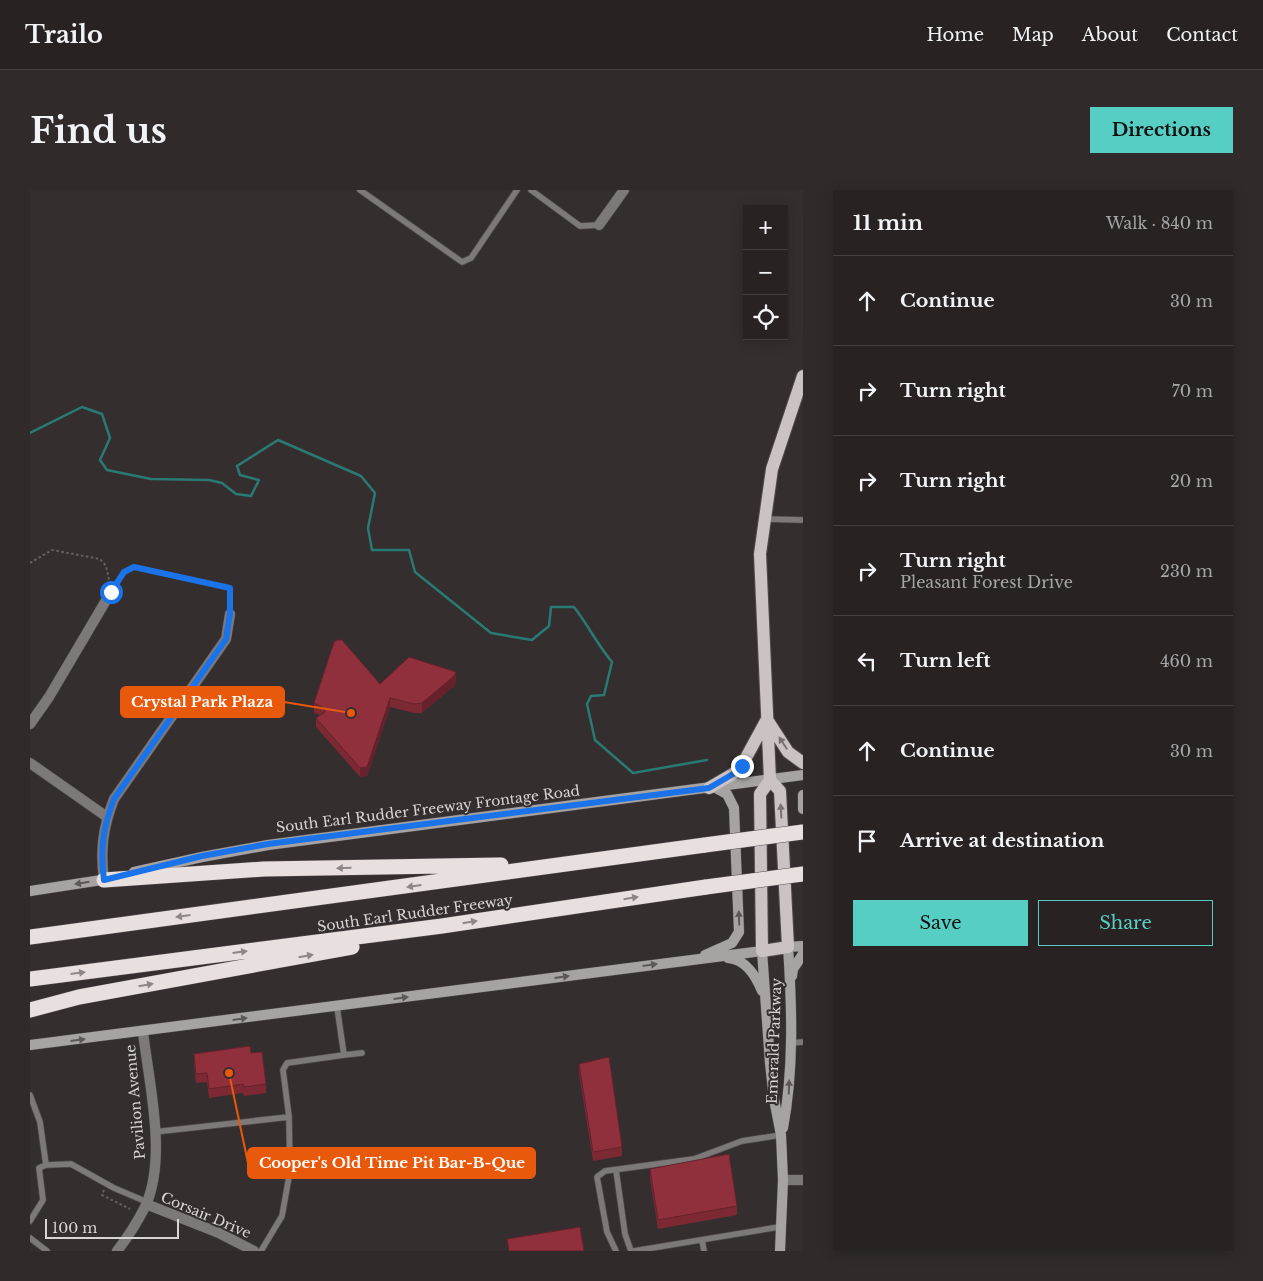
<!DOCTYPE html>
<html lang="en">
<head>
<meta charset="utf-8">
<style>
	body { margin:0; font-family:"Libre Baskerville",serif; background:#302a2b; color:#f1f3f6 }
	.controls { position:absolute; right:15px; top:15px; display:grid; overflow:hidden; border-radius:0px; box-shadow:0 2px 12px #0003 }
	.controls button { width:45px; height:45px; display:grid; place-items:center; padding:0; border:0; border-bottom:1px solid #443f41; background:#282223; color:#f1f3f6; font:25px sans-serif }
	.scale { position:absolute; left:15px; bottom:12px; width:134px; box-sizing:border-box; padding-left:5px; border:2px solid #d9d5d5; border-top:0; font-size:14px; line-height:18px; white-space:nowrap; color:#d9d5d5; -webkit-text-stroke:4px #352e2f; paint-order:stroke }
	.stop { position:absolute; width:15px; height:15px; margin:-11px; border:4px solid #1a73e8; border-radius:50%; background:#fff }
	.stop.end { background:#1a73e8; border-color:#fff; box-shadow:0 1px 5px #0008 }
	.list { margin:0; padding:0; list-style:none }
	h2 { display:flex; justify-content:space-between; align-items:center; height:65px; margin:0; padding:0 20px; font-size:21px }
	h2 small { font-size:16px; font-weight:400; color:#a5a4a6 }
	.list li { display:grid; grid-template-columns:32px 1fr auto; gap:15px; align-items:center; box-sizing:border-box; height:90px; padding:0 20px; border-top:1px solid #443f41 }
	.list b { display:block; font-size:19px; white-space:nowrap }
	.list p { margin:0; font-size:16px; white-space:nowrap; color:#a5a4a6 }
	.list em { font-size:16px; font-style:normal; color:#a5a4a6 }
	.actions { display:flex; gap:10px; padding:15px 20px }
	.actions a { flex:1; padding:11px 0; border:1px solid #56cec3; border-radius:0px; text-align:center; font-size:18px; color:#56cec3 }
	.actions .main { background:#56cec3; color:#111 }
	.icon { flex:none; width:28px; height:28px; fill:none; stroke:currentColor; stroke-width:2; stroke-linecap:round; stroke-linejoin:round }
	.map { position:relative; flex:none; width:773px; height:1061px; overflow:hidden; border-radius:0px }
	header { display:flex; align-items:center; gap:30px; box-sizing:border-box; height:70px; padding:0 25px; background:#282223; border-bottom:1px solid #443f41 }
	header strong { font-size:24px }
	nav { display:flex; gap:28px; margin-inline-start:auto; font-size:18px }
	.intro { display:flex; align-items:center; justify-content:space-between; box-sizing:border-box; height:120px; padding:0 30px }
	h1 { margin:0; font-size:35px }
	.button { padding:12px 22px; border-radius:0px; background:#56cec3; color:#111; font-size:18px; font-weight:700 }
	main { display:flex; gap:30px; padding:0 30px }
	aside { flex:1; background:#282223; border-radius:0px; box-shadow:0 2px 12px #0003 }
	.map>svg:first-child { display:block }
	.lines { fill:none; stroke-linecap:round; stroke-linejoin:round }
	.stream { stroke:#297a73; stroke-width:2.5 }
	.lane-casing { stroke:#534c4d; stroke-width:7 }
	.street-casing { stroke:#534c4d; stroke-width:11 }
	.secondary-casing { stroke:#534c4d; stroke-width:11 }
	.primary-casing { stroke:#534c4d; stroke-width:14 }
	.highway-casing { stroke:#534c4d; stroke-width:16 }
	.path { stroke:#676161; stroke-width:2; stroke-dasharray:2.5 2.5; stroke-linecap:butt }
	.lane { stroke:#7d7979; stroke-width:5.5 }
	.street { stroke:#7d7979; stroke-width:10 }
	.secondary { stroke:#a8a3a3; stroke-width:10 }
	.primary { stroke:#cac2c3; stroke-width:12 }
	.highway { stroke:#e8dfdf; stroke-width:15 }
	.highway-bridge-casing { stroke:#534c4d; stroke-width:16; stroke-linecap:butt }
	.highway-bridge { stroke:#e8dfdf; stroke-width:15 }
	.wall { fill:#7c2934 }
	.shaded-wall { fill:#65222b }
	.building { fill:#90303d; stroke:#65222b }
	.oneway { fill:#787172 }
	.oneway2 { fill:#8e8687 }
	.oneway3 { fill:#5d5758 }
	.route { stroke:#1a73e8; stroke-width:6 }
	.labels { text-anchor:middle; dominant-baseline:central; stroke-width:4; stroke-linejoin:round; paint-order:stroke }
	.street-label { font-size:14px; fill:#d9d5d5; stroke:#352e2f }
	.leader { fill:none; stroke:#e8590c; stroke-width:2 }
	.callout-dot { fill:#e8590c; stroke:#352e2f; stroke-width:2 }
	.callout { fill:#e8590c; stroke:#e8590c; stroke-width:2 }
	.callout-label { font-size:15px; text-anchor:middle; font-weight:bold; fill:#fff }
</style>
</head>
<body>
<header>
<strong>Trailo</strong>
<nav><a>Home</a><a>Map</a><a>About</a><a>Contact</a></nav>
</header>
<div class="intro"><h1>Find us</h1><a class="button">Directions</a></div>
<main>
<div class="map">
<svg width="773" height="1061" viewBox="0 0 773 1061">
	<rect width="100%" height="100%" fill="#352e2f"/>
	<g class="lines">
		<path class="stream" d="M0,243L52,217L72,224L80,248L70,270L77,280L121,289L179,290L192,293L206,304L221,306L229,290L210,285L207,276L248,250L331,286L345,303L338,338L342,360H379L385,382L461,443L502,450L519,436L521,417H544C558,435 567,454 582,472L574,505L561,506L557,514L565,550L603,583L677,570"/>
		<g class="lane-casing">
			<path id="lane" d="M330,0L432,72L441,68L487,0
				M501,0L550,36L569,35
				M734,329L773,330
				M760,853L773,852
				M314,865L332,863
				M0,905L10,932L16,975
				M124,942L259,927
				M586,980L595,1044L601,1061
				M0,1031L13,1010L9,978L16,975L41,974L84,998L117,1012
				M0,1048L17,1061
				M672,1050L674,1061
				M231,1061L252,1026L260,981L259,927L253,880L257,873L314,865L307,817
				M586,1061L577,1042L567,987L575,981L664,969L712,951L751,945
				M604,1061L749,1037"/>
		</g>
		<g class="street-casing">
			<path id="street" d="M569,35L594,0
				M0,534L19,507L81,402
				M0,573L77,627
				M74,690C70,660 73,637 84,609L196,449L200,424
				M753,990H773
				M116,1014L189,1043L224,1061
				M87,1061C98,1047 108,1031 116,1015C137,966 119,894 113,842"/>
		</g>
		<g class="secondary-casing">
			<path id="secondary" d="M773,605V619
				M104,682L172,667L238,655L773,585
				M0,701L78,689
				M675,765L702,753L709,742L704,618L697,604L684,597
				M698,768C715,769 726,786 732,801
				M762,786L763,779L773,764
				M0,855L732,761L740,873L744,909L751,945L753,990L750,1061
				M753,938C764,879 762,817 758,757L773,756"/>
		</g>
		<g class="primary-casing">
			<path id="primary" d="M738,531L758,562L773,573
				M740,590L750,601L758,757L732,761L730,604L740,590L730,364L742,279L773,186
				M679,598L703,584L712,575L737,529"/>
		</g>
		<g class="highway-casing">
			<path id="highway" d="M74,690L234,679L471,675
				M0,747L675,655
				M0,789L412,736L676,697
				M0,820L49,807L322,757"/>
		</g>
		<path class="path" d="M0,373L22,360L70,369L76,376L80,394
			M86,395L94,382L104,377L200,398V416
			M74,1000L72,1005L100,1019"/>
		<use href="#lane" class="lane"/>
		<use href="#street" class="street"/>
		<use href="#secondary" class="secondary"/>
		<use href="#primary" class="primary"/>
		<use href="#highway" class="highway"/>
		<g class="highway-bridge-casing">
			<path id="highway-bridge" d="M675,655L773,642
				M676,697L773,684"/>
		</g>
		<use href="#highway-bridge" class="highway-bridge"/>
	</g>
	<path class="wall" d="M426,491L424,496L392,523H384L360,517L337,586L330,587L286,537V528L290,525L284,523V513L350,494Z
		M221,863L236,894V903L214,906L213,903L179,908L177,892L166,893L164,873V864Z
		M549,874L592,957V966L563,971L549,883Z
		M620,979L707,1016V1025L628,1039L620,988Z"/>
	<path class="shaded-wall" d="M426,482V491L424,496L392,523V513Z
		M360,508V517L337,586L330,587V578Z"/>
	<path class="building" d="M307,450H312L350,494L379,467L426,482L424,486L392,513L384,514L360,508L337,577L330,578L286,528L295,522L294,518L284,513L304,452Z
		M220,856L221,863L232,862L236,894L214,897L213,894L179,899L177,883L166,884L164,864Z
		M579,867L592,957L563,962L549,874Z
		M699,964L707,1016L628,1030L620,979Z
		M550,1037L554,1061H479L477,1049Z"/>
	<defs><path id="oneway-solid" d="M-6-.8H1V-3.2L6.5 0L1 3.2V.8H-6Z" transform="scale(1.25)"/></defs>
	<g class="oneway">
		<use href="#oneway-solid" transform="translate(753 553) rotate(-123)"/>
		<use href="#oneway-solid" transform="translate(751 621) rotate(-93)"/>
	</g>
	<g class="oneway2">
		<use href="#oneway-solid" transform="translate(314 678) rotate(179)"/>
		<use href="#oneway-solid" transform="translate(384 696) rotate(172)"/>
		<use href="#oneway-solid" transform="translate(601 708) rotate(-9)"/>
		<use href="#oneway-solid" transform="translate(153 726) rotate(172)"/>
		<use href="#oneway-solid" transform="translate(440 732) rotate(-9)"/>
		<use href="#oneway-solid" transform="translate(210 762) rotate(-7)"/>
		<use href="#oneway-solid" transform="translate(276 766) rotate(-10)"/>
		<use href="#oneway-solid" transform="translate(48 783) rotate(-7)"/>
		<use href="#oneway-solid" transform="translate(116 795) rotate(-10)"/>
	</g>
	<g class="oneway3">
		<use href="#oneway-solid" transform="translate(52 693) rotate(171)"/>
		<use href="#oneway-solid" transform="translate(709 728) rotate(-92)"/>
		<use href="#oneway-solid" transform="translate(620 775) rotate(-8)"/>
		<use href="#oneway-solid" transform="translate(532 787) rotate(-8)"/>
		<use href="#oneway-solid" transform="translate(371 808) rotate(-8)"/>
		<use href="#oneway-solid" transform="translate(210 829) rotate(-8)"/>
		<use href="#oneway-solid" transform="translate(48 850) rotate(-7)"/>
		<use href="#oneway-solid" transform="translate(759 897) rotate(-88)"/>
	</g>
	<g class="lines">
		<path class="route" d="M81,402L94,382L104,377L200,398V424L196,449L84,609C73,637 70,660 74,690L172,666L238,654L679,598L703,584L712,576"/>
	</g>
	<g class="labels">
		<g class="street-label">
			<text transform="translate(398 619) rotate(-7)">South Earl Rudder Freeway Frontage Road</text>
			<text transform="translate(385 723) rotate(-8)">South Earl Rudder Freeway</text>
			<text transform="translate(744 851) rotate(-88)">Emerald Parkway</text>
			<text transform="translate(105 912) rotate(-95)">Pavilion Avenue</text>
			<text transform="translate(176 1025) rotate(23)">Corsair Drive</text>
		</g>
	</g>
	<path class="leader" d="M321 523L254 512M199 883L218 973"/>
	<g class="callout-dot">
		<circle cx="321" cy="523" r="5"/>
		<circle cx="199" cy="883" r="5"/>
	</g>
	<g class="callout">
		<rect x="91" y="497" width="163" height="30" rx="5"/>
		<rect x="218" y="958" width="287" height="30" rx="5"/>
	</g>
	<g class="callout-label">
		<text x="172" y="517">Crystal Park Plaza</text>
		<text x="362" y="978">Cooper's Old Time Pit Bar-B-Que</text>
	</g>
</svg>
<div class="controls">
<button>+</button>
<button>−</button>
<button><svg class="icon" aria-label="locate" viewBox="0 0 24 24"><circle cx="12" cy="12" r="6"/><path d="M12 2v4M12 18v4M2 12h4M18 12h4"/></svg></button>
</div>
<div class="scale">100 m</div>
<div class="stop" style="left:81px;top:402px"></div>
<div class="stop end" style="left:712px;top:576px"></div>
</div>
<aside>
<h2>11 min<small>Walk · 840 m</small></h2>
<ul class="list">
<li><svg class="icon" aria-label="ahead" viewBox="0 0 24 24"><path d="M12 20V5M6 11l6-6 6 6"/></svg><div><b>Continue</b></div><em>30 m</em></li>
<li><svg class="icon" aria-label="right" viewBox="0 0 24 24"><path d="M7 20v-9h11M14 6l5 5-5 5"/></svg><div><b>Turn right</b></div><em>70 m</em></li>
<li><svg class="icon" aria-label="right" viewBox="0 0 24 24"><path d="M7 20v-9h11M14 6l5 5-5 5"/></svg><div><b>Turn right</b></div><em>20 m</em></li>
<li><svg class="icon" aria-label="right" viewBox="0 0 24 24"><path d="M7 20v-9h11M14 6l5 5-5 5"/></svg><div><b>Turn right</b><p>Pleasant Forest Drive</p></div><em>230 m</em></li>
<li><svg class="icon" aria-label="left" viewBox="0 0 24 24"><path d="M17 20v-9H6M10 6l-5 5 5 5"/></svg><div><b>Turn left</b></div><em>460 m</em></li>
<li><svg class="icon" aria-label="ahead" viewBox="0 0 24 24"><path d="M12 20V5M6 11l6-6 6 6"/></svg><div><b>Continue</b></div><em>30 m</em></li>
<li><svg class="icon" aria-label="arrive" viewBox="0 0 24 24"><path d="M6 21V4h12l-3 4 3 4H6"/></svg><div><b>Arrive at destination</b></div></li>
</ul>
<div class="actions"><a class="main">Save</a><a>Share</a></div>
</aside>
</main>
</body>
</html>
